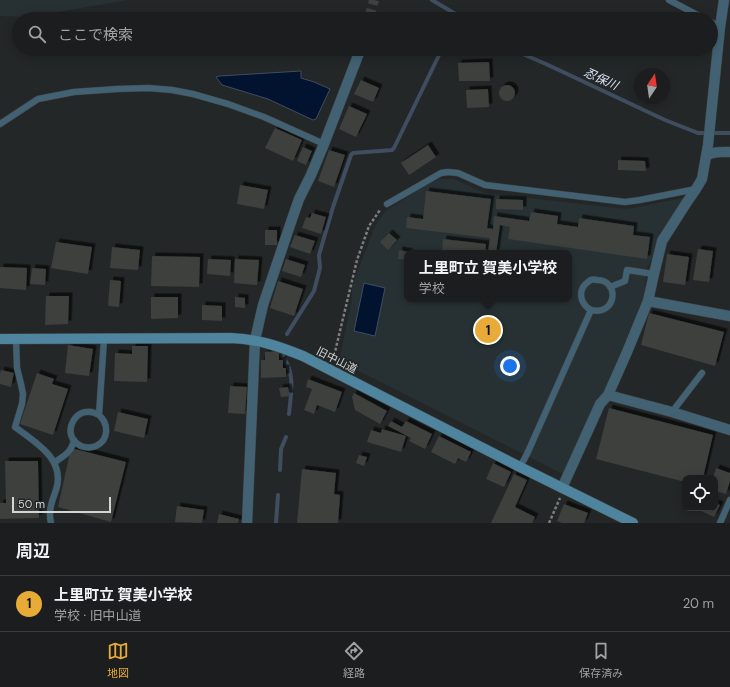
<!DOCTYPE html>
<html lang="ja">
<head>
<meta charset="utf-8">
<style>
	body { margin:0; font-family:"DM Sans","Noto Sans JP",sans-serif; background:#242627; color:#f1f3f6 }
	.controls { position:absolute; right:12px; bottom:12px; display:grid; overflow:hidden; border-radius:8px; box-shadow:0 2px 10px #0003 }
	.controls button { width:36px; height:36px; display:grid; place-items:center; padding:0; border:0; border-bottom:1px solid #393b3c; background:#1b1d1e; color:#f1f3f6; font:20px sans-serif }
	.compass { position:absolute; left:634px; top:68px; width:36px; height:36px; border-radius:50%; background:#1b1d1e; box-shadow:0 2px 10px #0003; rotate:13deg }
	.scale { position:absolute; left:12px; bottom:10px; width:99px; box-sizing:border-box; padding-left:4px; border:2px solid #d3d5d5; border-top:0; font-size:11px; line-height:14px; white-space:nowrap; color:#d3d5d5; -webkit-text-stroke:3px #242728; paint-order:stroke }
	.you { position:absolute; left:510px; top:366px; width:14px; height:14px; margin:-10px; border:3px solid #fff; border-radius:50%; background:#1a73e8; box-shadow:0 0 0 6px #1a73e833 }
	.badge { display:grid; place-items:center; width:26px; height:26px; border-radius:50%; background:#e8ab37; color:#111; font-size:13px; font-weight:700 }
	.pin { position:absolute; translate:-50% -50%; border:2px solid #fff; box-shadow:0 1px 4px #0006 }
	.popup { position:absolute; left:404px; top:250px; width:168px; height:52px; box-sizing:border-box; display:grid; place-content:center; border-radius:8px; background:#1b1d1e; filter:drop-shadow(0 1px 3px #0005); font-size:13px; white-space:nowrap; color:#a0a2a4 }
	.popup b { font-size:15px; color:#f1f3f6 }
	.popup::after { content:''; position:absolute; left:50%; top:100%; margin-left:-8px; border:8px solid transparent; border-top-color:#1b1d1e }
	.list { margin:0; padding:0; list-style:none }
	h2 { display:flex; justify-content:space-between; align-items:center; height:52px; margin:0; padding:0 16px; font-size:17px }
	h2 small { font-size:13px; font-weight:400; color:#a0a2a4 }
	.list li { display:grid; grid-template-columns:26px 1fr auto; gap:12px; align-items:center; box-sizing:border-box; height:56px; padding:0 16px; border-top:1px solid #393b3c }
	.list b { display:block; font-size:15px; white-space:nowrap }
	.list p { margin:0; font-size:13px; white-space:nowrap; color:#a0a2a4 }
	.list em { font-size:13px; font-style:normal; color:#a0a2a4 }
	.icon { flex:none; width:22px; height:22px; fill:none; stroke:currentColor; stroke-width:2; stroke-linecap:round; stroke-linejoin:round }
	.map { position:relative; flex:none; width:730px; height:523px; overflow:hidden }
	.search { position:absolute; background:#1b1d1e; box-shadow:0 2px 10px #0003; left:12px; right:12px; top:12px; height:44px; display:flex; align-items:center; gap:10px; box-sizing:border-box; padding:0 14px; border-radius:22px; color:#a0a2a4; font-size:15px }
	.sheet { height:108px; background:#1b1d1e }
	nav { display:flex; justify-content:space-around; align-items:center; box-sizing:border-box; height:56px; border-top:1px solid #393b3c; background:#1b1d1e; font-size:11px; color:#a0a2a4 }
	nav a { display:grid; justify-items:center; gap:2px }
	nav .on { color:#e8ab37 }
	.map>svg:first-child { display:block }
	.built { fill:#273133; fill-rule:evenodd }
	.water { fill:#01132e; stroke:#404d60 }
	.lines { fill:none; stroke-linecap:round; stroke-linejoin:round }
	.stream { stroke:#404d60; stroke-width:4 }
	.building { fill:#3c3f3e; filter:url(#shadow) }
	.street-tunnel { stroke:#3e4142; stroke-width:10; stroke-dasharray:10 5; stroke-linecap:butt }
	.lane-casing { stroke:#404344; stroke-width:7 }
	.street-casing { stroke:#404344; stroke-width:11 }
	.secondary-casing { stroke:#404344; stroke-width:11 }
	.path { stroke:#7b7d7e; stroke-width:2.5; stroke-dasharray:3 2; stroke-linecap:butt }
	.lane { stroke:#426273; stroke-width:6 }
	.street { stroke:#426273; stroke-width:10 }
	.secondary { stroke:#4e849e; stroke-width:10 }
	.labels { text-anchor:middle; dominant-baseline:central; stroke-width:4; stroke-linejoin:round; paint-order:stroke }
	.street-label { font-size:11px; fill:#d3d5d5; stroke:#242728 }
	.water-label { font-size:12px; font-style:italic; fill:#d8e4f5; stroke:#242728 }
</style>
</head>
<body>
<div class="map">
<svg width="730" height="523" viewBox="0 0 730 523">
	<defs>
		<filter id="shadow"><feDropShadow dx="3.5" dy="-3.5" stdDeviation="0" flood-color="#0009"/></filter>
	</defs>
	<rect width="100%" height="100%" fill="#242728"/>
	<path class="built" d="M0,0H128L28,17L0,16Z
		M440,179H454L484,193L627,209L683,198L658,239L655,254L647,268L644,298L603,394L598,397L563,474L339,361L352,299V287L356,275L376,224L386,211L426,185ZM407,253H569V299H407Z"/>
	<path class="water" d="M301,71V78L314,82L330,89L316,119L313,120L268,99L222,85L216,77L220,76Z
		M364,283L385,288L375,336L354,331Z"/>
	<g class="lines">
		<path class="stream" d="M432,0L464,19
			M511,49L546,64L665,120L698,133H730
			M287,334L314,291L320,268L319,255L333,207L351,155L353,153L392,150L394,148L442,49
			M281,354C296,372 291,392 289,414
			M280,470L281,449L286,437
			M276,523L278,495"/>
	</g>
	<path class="building" d="M489,62L490,81H459L458,63Z
		M361,80L379,88L373,102L354,94Z
		M499 93a8 8 0 1 1 16 0a8 8 0 1 1-16 0Z
		M488,89L489,107L467,108L466,90Z
		M349,106L367,114L356,137L339,129Z
		M275,128L302,140L293,161L265,148Z
		M428,145L436,157L409,175L401,163Z
		M303,147L312,151L306,165L297,161Z
		M329,150L345,155L334,187L318,181Z
		M618,160L645,161L646,171L618,170Z
		M240,185L268,190L264,209L237,204Z
		M426,191L491,199L487,228L493,229L494,216L529,221L531,212L558,216L557,224L578,227L579,218L634,226L633,235L650,237L647,259L508,239L510,227L500,225L496,253H488L490,238L406,228L407,217L423,219Z
		M496,199L523,200V210L496,209Z
		M312,213L326,217L321,234L302,228L306,217L310,218Z
		M265,230H277V245H265Z
		M389,233L397,240L388,250L380,242Z
		M295,235L315,241L310,254L290,247Z
		M443,239L486,244L485,253H442Z
		M56,242L92,247L88,274L51,268Z
		M112,247L140,250L138,270L110,268Z
		M698,249L713,251L709,282L693,280Z
		M399,250L410,252V253H407V260L398,259Z
		M667,254L689,257L685,285L663,282Z
		M152,256L200,257L199,287L151,286Z
		M208,259L231,260L230,276L207,274Z
		M235,259L259,260L257,285L234,283Z
		M286,259L305,265L301,277L282,271Z
		M0,267L27,268L26,290L0,288Z
		M32,268L46,269L45,285L30,284Z
		M110,280L121,281L119,307L108,306Z
		M278,281L303,289L294,316L270,308Z
		M46,296H69L68,324L45,325Z
		M151,297H178V318L151,319Z
		M235,297L245,298V308L235,307Z
		M202,305L222,306V321L202,320Z
		M649,313L724,332L715,366L641,345Z
		M68,345L93,349L89,376L65,373Z
		M132,346H148L147,382L114,381L115,353L132,354Z
		M279,351V360H283V368H286V377L261,378V360H265V352Z
		M1,370L14,373L11,387L0,384V374Z
		M37,373L54,379L52,384L68,389L53,435L20,424Z
		M308,379L342,392L335,412L317,405L314,414L304,410L312,389L306,387Z
		M230,386L247,387L245,414L228,413Z
		M288,387L290,396L281,397L279,388Z
		M354,393L387,411L380,424L355,410L352,397Z
		M609,408L713,435L703,478H685V482L596,459Z
		M118,412L148,419L144,438L114,431Z
		M391,421L402,427L406,421L432,434L425,449L409,441L411,438L388,426Z
		M382,429L406,436L401,452L367,442L371,430L381,433Z
		M439,436L471,452L466,462L458,458L455,464L431,452Z
		M71,448L126,462L111,522L58,507Z
		M359,455L367,457L364,466L356,463Z
		M5,461H38L39,518L0,519V503H6Z
		M493,463L511,472L504,487L486,479Z
		M716,468L730,473V481L726,494L715,491V478H713Z
		M302,469L336,473L334,494L340,495L338,523H297Z
		M514,474L527,480L515,507L535,517L532,523H491Z
		M715,503L720,505L714,517L699,510L700,508H715Z
		M564,504L588,513L584,523H562L557,521Z
		M177,506L204,510L202,523L175,522Z
		M219,514L239,519L238,523H217Z"/>
	<g class="lines">
		<path class="street-tunnel" d="M369,19L374,0"/>
		<g class="lane-casing">
			<path id="lane" d="M669,0L705,19
				M711,22L720,27
				M0,124L38,99L74,92L117,89L148,88L172,90L193,94L228,104L264,117L324,144
				M387,204L441,173L448,172L458,173L485,185L625,202L640,200L696,189
				M610,287L625,281L627,270L654,274
				M16,339L17,368L21,384L23,394L22,404L15,427C35,442 66,459 56,490C52,501 48,511 51,523
				M672,412L702,373
				M99,415C77,401 58,435 81,446C86,448 91,448 96,446C109,440 109,424 99,415L104,339
				M55,462C65,455 71,453 74,440
				M520,467L527,454L591,310C580,304 577,290 588,282C590,280 593,279 597,280C620,280 617,316 591,310
				M720,523L730,500"/>
		</g>
		<g class="street-casing">
			<path id="street" d="M706,156C714,151 721,152 730,152
				M648,301L730,316
				M608,395L672,412L730,430
				M562,488L600,404L608,395L627,352L648,301L654,274L662,241L687,202L696,189L702,179L708,145L720,27L724,0
				M247,523L255,340L263,305L290,225L299,199L311,175L324,144L359,53"/>
		</g>
		<g class="secondary-casing">
			<path id="secondary" d="M0,339L231,338C258,339 278,346 303,356L520,467L633,523"/>
		</g>
		<path class="path" d="M332,360L334,356L357,260L369,226L380,210
			M549,523L560,498"/>
		<use href="#lane" class="lane"/>
		<use href="#street" class="street"/>
		<use href="#secondary" class="secondary"/>
	</g>
	<g class="labels">
		<g class="street-label">
			<text transform="translate(337 360) rotate(27)">旧中山道</text>
		</g>
		<g class="water-label">
			<text transform="translate(601 79) rotate(24)">忍保川</text>
		</g>
	</g>
</svg>
<div class="controls">
<button><svg class="icon" aria-label="locate" viewBox="0 0 24 24"><circle cx="12" cy="12" r="6"/><path d="M12 2v4M12 18v4M2 12h4M18 12h4"/></svg></button>
</div>
<svg class="compass" viewBox="-18 -18 36 36"><path d="M0-13l5 13h-10z" fill="#e53935"/><path d="M0 13l5-13h-10z" fill="#a0a2a4"/></svg>
<div class="scale">50 m</div>
<div class="you"></div>
<div class="pin badge" style="left:488px;top:330px">1</div>
<div class="popup"><b>上里町立 賀美小学校</b>学校</div>
<div class="search"><svg class="icon" aria-label="search" viewBox="0 0 24 24"><circle cx="10" cy="10" r="6"/><path d="M15 15l6 6"/></svg>ここで検索</div>
</div>
<section class="sheet">
<h2>周辺<small></small></h2>
<ul class="list">
<li><span class="badge">1</span><div><b>上里町立 賀美小学校</b><p>学校 · 旧中山道</p></div><em>20 m</em></li>
</ul>
</section>
<nav>
<a class="on"><svg class="icon" aria-label="map" viewBox="0 0 24 24"><path d="M3 6l6-2 6 2 6-2v14l-6 2-6-2-6 2zM9 4v14M15 6v14"/></svg>地図</a>
<a><svg class="icon" aria-label="directions" viewBox="0 0 24 24"><path d="M12 3l9 9-9 9-9-9zM9 14v-3h6M13 9l2 2-2 2"/></svg>経路</a>
<a><svg class="icon" aria-label="saved" viewBox="0 0 24 24"><path d="M7 4h10v16l-5-4-5 4z"/></svg>保存済み</a>
</nav>
</body>
</html>
